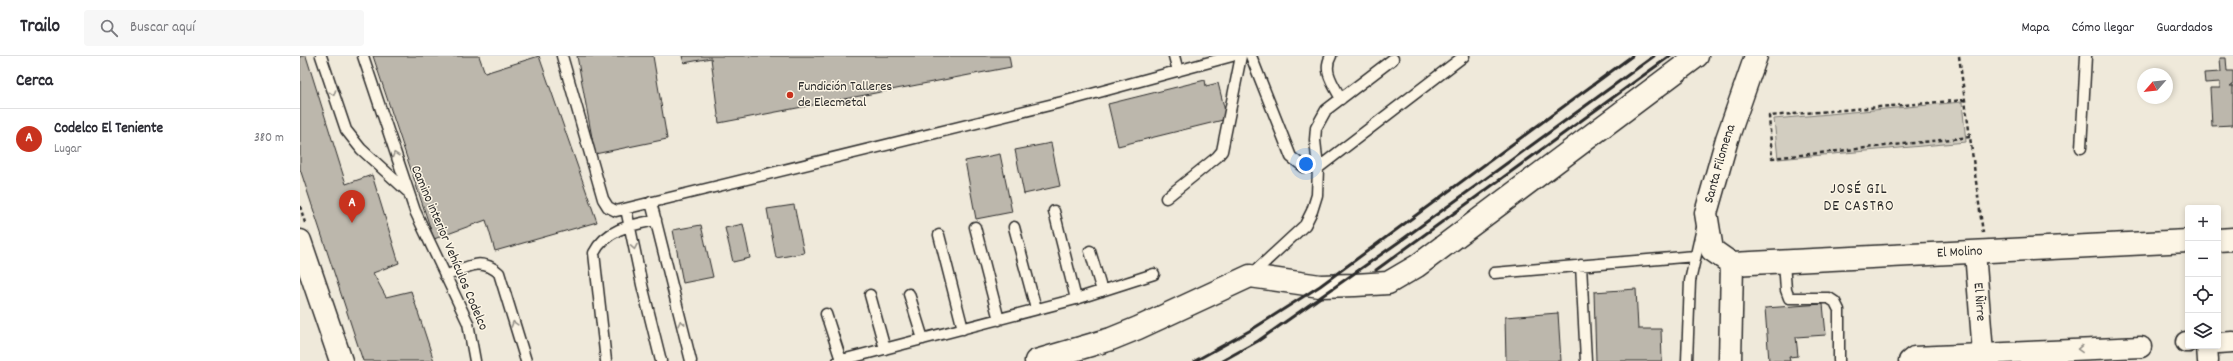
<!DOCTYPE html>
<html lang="es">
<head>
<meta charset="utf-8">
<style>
	body { margin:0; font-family:Dekko,sans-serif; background:#f7f7f7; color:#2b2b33 }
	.controls { position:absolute; right:12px; bottom:12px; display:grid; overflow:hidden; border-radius:4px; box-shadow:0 2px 6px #0003 }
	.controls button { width:36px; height:36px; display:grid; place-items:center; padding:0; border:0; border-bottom:1px solid #e1e1e2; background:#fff; color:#2b2b33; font:20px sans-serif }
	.compass { position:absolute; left:1837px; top:12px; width:36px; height:36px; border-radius:50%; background:#fff; box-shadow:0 2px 6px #0003; rotate:242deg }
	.you { position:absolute; left:1006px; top:108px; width:14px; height:14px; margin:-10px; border:3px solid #fff; border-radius:50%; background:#1a73e8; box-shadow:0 0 0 6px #1a73e833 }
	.badge { display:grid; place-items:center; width:26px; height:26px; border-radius:50%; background:#c8321e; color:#fff; font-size:13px; font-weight:700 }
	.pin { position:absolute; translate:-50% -33px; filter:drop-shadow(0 1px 2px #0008) }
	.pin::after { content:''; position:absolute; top:21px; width:14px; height:12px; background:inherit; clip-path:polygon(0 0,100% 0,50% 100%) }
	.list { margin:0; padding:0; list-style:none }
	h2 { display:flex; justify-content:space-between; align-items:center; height:52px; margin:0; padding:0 16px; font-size:17px }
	h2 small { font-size:13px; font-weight:400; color:#7c7c81 }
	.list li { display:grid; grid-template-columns:26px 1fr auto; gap:12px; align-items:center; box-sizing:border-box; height:60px; padding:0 16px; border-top:1px solid #e1e1e2 }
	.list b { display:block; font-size:15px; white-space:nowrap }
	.list p { margin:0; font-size:13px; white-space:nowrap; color:#7c7c81 }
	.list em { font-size:13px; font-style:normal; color:#7c7c81 }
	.icon { flex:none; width:22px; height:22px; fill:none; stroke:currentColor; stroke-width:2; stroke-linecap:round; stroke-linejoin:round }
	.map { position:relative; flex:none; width:1933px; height:305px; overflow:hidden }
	header { display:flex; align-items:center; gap:24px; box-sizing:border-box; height:56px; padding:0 20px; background:#fff; border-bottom:1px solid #e1e1e2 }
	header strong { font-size:19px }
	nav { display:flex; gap:22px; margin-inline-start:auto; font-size:14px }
	.search { width:280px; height:36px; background:#f7f7f7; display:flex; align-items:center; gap:10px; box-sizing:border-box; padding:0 14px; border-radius:4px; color:#7c7c81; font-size:15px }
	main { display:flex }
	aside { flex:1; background:#fff }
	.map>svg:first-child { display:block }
	.green { fill:#d2cdc0; stroke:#7e7c76 }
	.building { fill:#bcb7ac; stroke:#2b2b2b }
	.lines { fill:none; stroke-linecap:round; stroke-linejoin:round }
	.lane-casing { stroke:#2b2b2b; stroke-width:13 }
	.street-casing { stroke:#2b2b2b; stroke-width:23 }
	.secondary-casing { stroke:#2b2b2b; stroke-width:25 }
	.path { stroke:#2b2b2b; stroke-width:2.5; stroke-dasharray:4 3; stroke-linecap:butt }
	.lane { stroke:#fcf5e5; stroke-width:10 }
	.street { stroke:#fcf5e5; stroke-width:20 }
	.secondary { stroke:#fcf5e5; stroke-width:22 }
	.rail { stroke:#2b2b2b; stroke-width:3 }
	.oneway { stroke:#949088 }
	.poi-dot { fill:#c8321e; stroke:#fcf5e5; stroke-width:1.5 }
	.labels { text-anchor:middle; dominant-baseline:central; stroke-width:3; stroke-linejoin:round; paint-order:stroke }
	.poi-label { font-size:14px; fill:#2b2b2b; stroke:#fcf5e5; text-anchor:start }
	.street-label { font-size:14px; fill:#2b2b2b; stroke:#fcf5e5 }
	.neighbourhood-label { font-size:15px; letter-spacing:1px; fill:#2b2b2b; stroke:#fcf5e5 }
</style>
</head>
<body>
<header>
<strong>Trailo</strong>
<div class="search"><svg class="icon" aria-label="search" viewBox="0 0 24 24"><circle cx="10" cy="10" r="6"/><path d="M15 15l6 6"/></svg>Buscar aquí</div>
<nav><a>Mapa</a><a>Cómo llegar</a><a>Guardados</a></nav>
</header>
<main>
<aside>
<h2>Cerca<small></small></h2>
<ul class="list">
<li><span class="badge">A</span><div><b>Codelco El Teniente</b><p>Lugar</p></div><em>380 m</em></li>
</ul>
</aside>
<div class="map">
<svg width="1933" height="305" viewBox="0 0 1933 305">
	<rect width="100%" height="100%" fill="#efe9da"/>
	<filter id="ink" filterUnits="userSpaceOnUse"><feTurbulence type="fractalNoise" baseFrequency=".025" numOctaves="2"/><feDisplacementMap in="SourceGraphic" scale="8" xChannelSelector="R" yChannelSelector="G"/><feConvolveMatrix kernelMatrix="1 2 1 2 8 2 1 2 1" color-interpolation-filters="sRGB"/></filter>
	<g filter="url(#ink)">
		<path class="green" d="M1662,46L1666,86L1478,103L1474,63Z"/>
		<path class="building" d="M0,0H6L46,128L72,119L99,207L73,217L86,241L111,235L134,305H63L0,113Z
			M73,0H179L185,17L239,0L297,166L195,195L186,164L134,183Z
			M277,0H353L367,83L295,98Z
			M382,0H709L711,11L419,67L411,2L384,7Z
			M1920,2H1926L1927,15H1933V28L1930,30H1933V69L1912,70L1910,32H1920V26L1905,27L1904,17L1921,16Z
			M905,24L906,30L918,27L927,63L818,90L808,48Z
			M751,87L760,130L724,138L715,94Z
			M700,98L712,156L676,163L665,105Z
			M494,149L504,197L476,202L467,153Z
			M443,168L450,202L433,206L425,172Z
			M401,169L413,221L383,227L373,174Z
			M1336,233L1338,273H1361L1362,305H1296L1294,236Z
			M1523,248L1526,279L1496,281L1498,300L1489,301L1490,305H1469L1465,252Z
			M1258,257L1261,305H1206L1205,261Z"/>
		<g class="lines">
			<g class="lane-casing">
				<path id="lane" d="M21,0L46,74L61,93L107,135
					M63,0L115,155L168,267L175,305
					M262,0L303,143L308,151L316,155L766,45L932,0
					M874,0L878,15
					M951,0L991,101L1004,111L1018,112L1164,0
					M1031,0C1022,15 1034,29 1041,43
					M1781,92L1786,0
					M866,142L917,101L922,95L941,0
					M351,146L391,305
					M326,153L342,229L361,305
					M754,155L776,243
					M675,171L699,264
					M714,171L736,253
					M639,179L663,273
					M790,195L802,235
					M1484,206L1486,234L1489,242H1529L1535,246L1539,254V305
					M1281,209L1286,305
					M1194,217L1395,200
					M951,219L1005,169L1012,155L1017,139L1018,112L1015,84L1016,72L1026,54L1093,3
					M145,220C166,212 180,200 199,217L226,305
					M609,238L623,283
					M570,239L585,293
					M526,258L541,304
					M306,305L294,197C306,173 331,169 356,164
					M538,305L776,243L854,218
					M1387,305L1390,225L1402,172"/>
			</g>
			<g class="street-casing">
				<g id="street">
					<path id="s1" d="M1675,196L1683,297"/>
					<path d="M1886,286H1888"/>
					<path d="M1918,287L1933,286"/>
					<path d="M1907,290L1908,305"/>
					<path d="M1609,305L1614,301L1841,291"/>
				</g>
			</g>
			<g class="secondary-casing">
				<g id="secondary">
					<path d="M1918,184L1933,183"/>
					<path d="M0,185L41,305"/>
					<path id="s2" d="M1432,208L1888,185"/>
					<path d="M736,305L811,283L838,272L950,220L1020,230L1055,229L1088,227L1117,210L1397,0"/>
					<path id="s3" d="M1430,305L1432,208L1412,194L1406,157L1427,83L1456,0"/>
				</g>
			</g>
			<path class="path" d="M1659,0L1683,177
				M1665,44L1469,60L1472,102L1670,81
				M0,150L5,167"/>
			<use href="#lane" class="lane"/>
			<use href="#street" class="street"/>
			<use href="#secondary" class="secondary"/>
			<path class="rail" d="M1076,214L1370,0
				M895,305L951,274L1020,230L1332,0
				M922,305L958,285L1103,183L1354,0"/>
		</g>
		<defs><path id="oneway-chevron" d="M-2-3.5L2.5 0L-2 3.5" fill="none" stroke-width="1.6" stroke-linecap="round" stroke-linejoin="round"/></defs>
		<g class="oneway">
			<use href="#oneway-chevron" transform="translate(33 37) rotate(71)"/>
			<use href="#oneway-chevron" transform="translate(95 99) rotate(-109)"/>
			<use href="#oneway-chevron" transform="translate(334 191) rotate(79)"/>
			<use href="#oneway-chevron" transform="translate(381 267) rotate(-104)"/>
			<use href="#oneway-chevron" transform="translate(214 268) rotate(-107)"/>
			<use href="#oneway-chevron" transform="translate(1780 293) rotate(178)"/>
		</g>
	</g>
	<circle class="poi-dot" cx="490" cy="39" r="4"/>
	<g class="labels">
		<g class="poi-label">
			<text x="498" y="31">Fundición Talleres<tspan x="498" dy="16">de Elecmetal</tspan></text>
		</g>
		<g class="street-label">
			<text stroke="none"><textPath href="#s3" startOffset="210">Santa Filomena</textPath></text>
			<text transform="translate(149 192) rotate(67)">Camino interior Vehículos Codelco</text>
			<text stroke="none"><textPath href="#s2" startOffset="228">El Molino</textPath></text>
			<text stroke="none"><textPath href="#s1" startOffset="50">El Ñirre</textPath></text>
		</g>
		<g class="neighbourhood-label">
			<text x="1559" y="134">JOSÉ GIL<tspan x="1559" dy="17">DE CASTRO</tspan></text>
		</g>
	</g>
</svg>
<div class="controls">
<button>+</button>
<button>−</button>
<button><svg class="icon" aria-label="locate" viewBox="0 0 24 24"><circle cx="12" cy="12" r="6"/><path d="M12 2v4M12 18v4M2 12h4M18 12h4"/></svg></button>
<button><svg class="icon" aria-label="layers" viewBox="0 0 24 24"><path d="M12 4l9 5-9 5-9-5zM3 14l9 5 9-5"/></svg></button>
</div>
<svg class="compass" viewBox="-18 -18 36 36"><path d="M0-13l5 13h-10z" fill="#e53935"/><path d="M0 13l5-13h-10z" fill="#7c7c81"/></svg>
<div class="you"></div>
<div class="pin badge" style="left:52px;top:167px">A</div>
</div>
</main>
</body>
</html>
